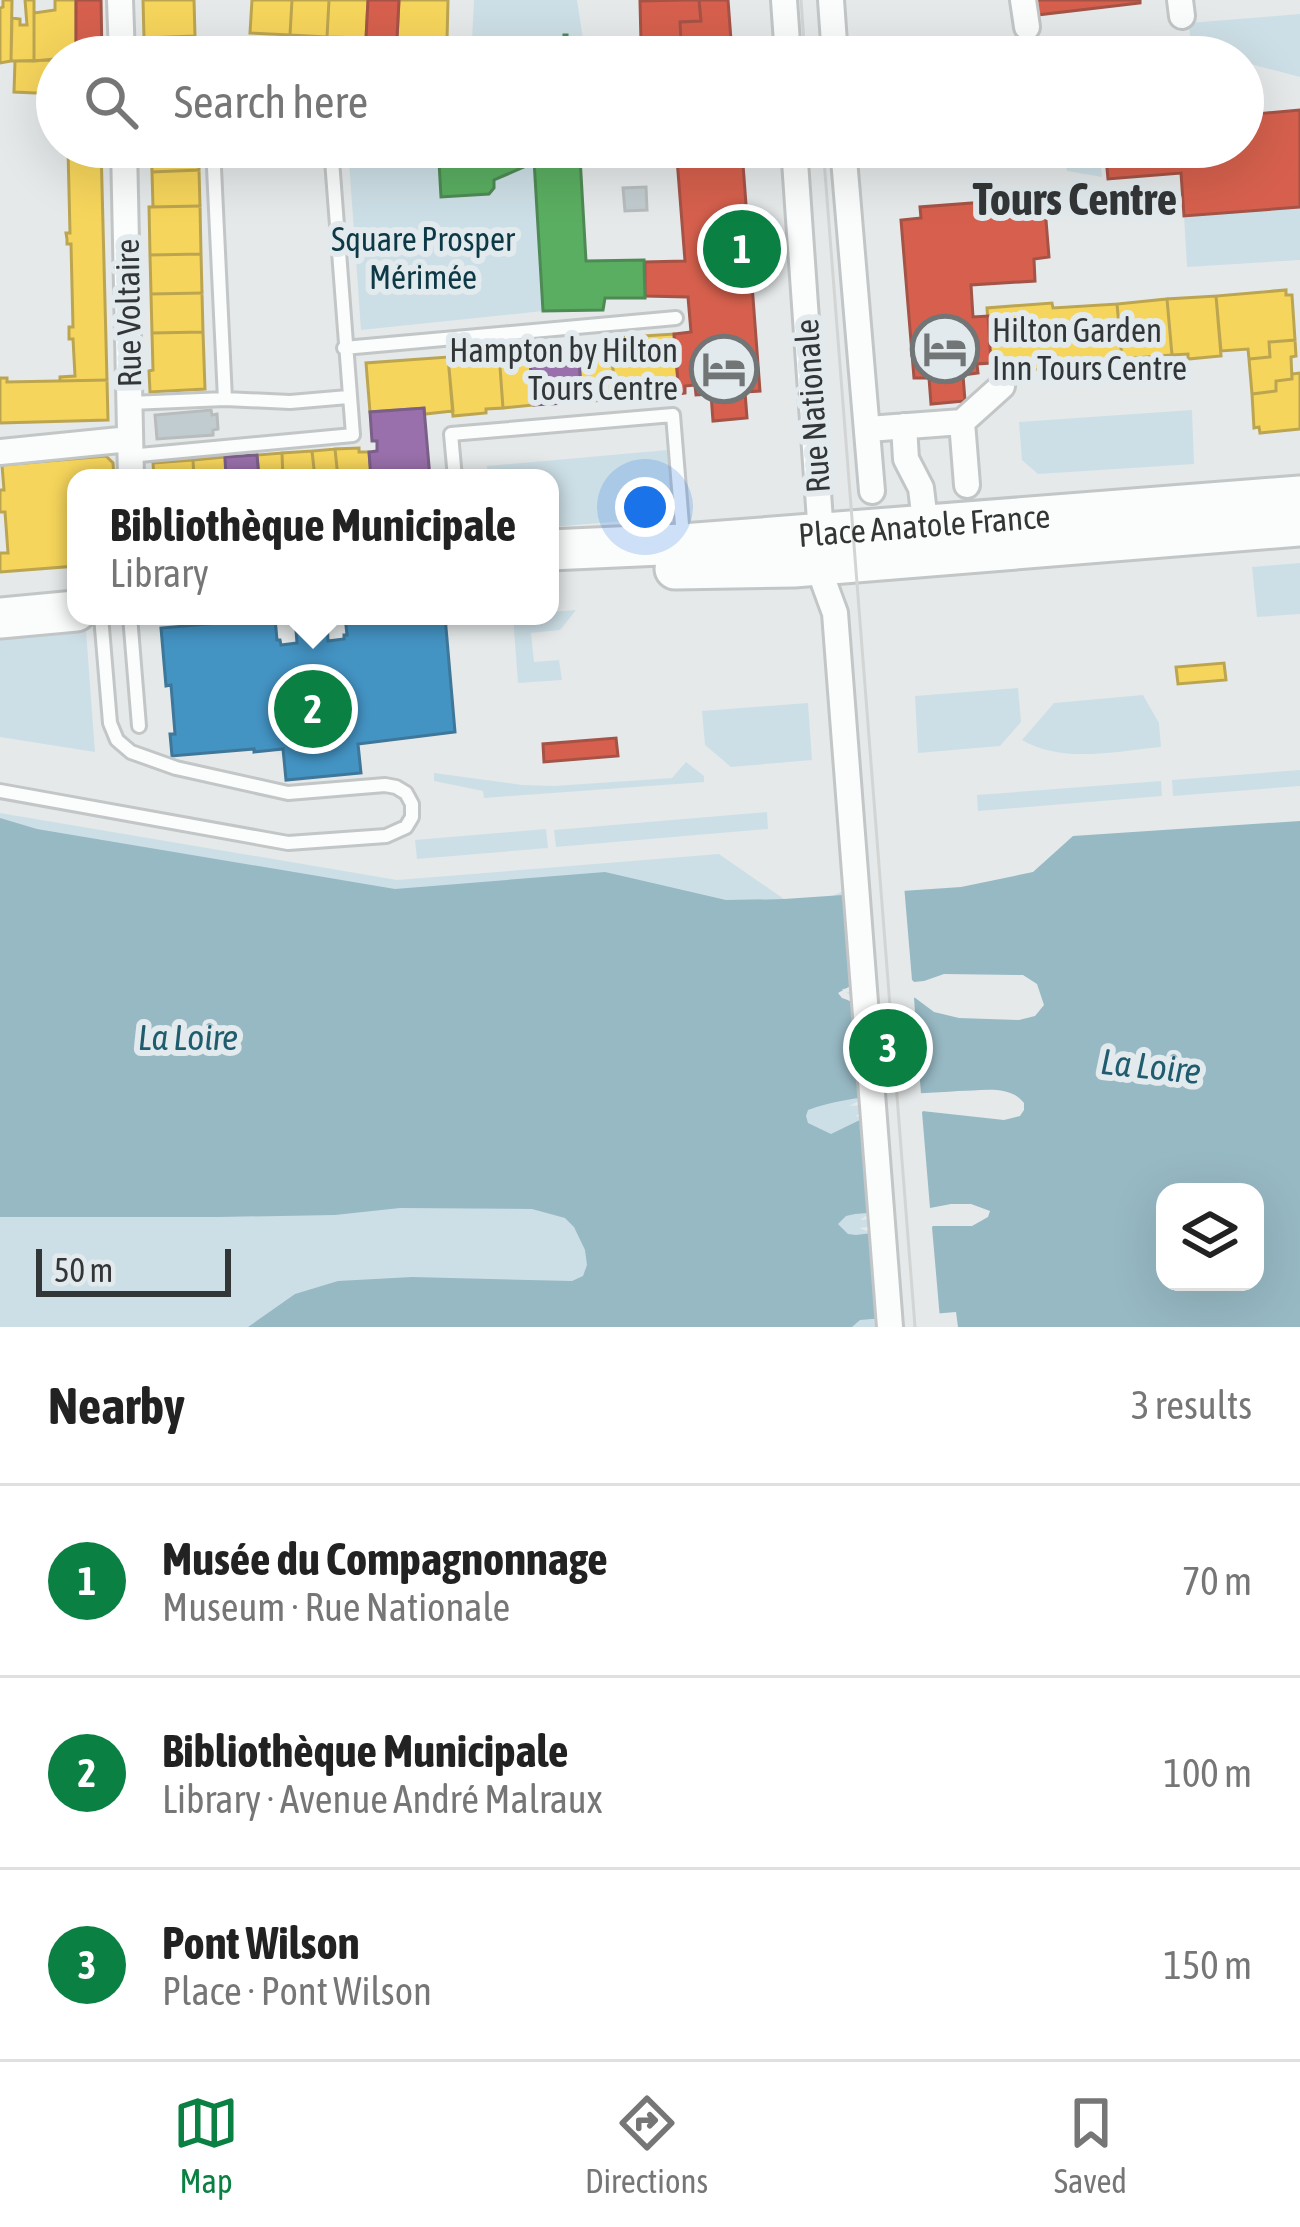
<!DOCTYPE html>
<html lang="en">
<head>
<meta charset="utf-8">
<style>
	body { margin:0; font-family:"Asap Condensed",sans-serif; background:#f6f6f6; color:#222 }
	.controls { position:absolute; right:36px; bottom:36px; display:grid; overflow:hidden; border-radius:24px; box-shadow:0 12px 48px #0002 }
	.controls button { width:108px; height:108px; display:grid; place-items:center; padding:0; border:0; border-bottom:3px solid #e0e0e0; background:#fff; color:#222; font:60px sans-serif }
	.scale { position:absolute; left:36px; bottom:30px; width:195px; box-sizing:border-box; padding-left:12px; border:6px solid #333637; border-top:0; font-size:33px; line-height:42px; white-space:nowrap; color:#333637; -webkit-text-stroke:9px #e2eaed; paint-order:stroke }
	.you { position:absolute; left:645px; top:507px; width:42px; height:42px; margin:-30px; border:9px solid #fff; border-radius:50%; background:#1a73e8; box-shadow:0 0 0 18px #1a73e833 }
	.badge { display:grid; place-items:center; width:78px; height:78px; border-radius:50%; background:#0b8043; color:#fff; font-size:39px; font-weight:700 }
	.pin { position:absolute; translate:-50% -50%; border:6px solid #fff; box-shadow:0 3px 12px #0006 }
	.popup { position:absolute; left:67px; top:469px; width:492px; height:156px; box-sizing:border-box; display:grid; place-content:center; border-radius:24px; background:#fff; filter:drop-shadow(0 3px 9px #0005); font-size:39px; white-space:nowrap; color:#767676 }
	.popup b { font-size:45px; color:#222 }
	.popup::after { content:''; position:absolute; left:50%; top:100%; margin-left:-24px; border:24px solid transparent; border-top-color:#fff }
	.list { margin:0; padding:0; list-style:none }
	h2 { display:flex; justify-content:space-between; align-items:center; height:156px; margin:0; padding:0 48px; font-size:51px }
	h2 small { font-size:39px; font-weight:400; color:#767676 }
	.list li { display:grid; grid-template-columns:78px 1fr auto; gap:36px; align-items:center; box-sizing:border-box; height:192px; padding:0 48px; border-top:3px solid #e0e0e0 }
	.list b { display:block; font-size:45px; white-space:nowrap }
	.list p { margin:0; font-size:39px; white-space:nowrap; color:#767676 }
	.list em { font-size:39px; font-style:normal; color:#767676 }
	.icon { flex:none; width:66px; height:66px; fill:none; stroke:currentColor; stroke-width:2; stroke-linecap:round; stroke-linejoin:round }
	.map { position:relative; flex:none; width:1300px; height:1327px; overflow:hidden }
	.search { position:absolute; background:#fff; box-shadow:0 12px 48px #0002; left:36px; right:36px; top:36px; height:132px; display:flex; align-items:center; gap:30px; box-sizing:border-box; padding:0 42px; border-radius:66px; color:#767676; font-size:45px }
	.sheet { height:732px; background:#fff }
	nav { display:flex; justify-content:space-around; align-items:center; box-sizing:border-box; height:168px; border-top:3px solid #e0e0e0; background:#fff; font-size:33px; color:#767676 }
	nav a { display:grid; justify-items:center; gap:6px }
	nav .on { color:#0b8043 }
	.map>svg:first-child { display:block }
	.green { fill:#cddfe6 }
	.water { fill:#97b9c4; fill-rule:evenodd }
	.pier { fill:#e5e9ea }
	.homes { fill:#f6d55c; stroke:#bca551; stroke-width:3 }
	.shops { fill:#d6604d; stroke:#a55346; stroke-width:3 }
	.offices { fill:#9970ab; stroke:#7a5f88; stroke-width:3 }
	.schools { fill:#4393c3; stroke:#3e7799; stroke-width:3 }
	.public { fill:#5aae61; stroke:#4e8a54; stroke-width:3 }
	.building { fill:#c1ccd0; stroke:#b9bcbd; stroke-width:3 }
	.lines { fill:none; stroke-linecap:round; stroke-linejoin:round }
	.lane-casing { stroke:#c2c6c7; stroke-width:18 }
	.street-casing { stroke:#c2c6c7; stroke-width:30 }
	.primary-casing { stroke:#c2c6c7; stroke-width:45 }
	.lane { stroke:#fbfcfc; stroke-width:12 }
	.street { stroke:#fbfcfc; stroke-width:24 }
	.primary { stroke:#fbfcfc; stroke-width:39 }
	.tram { stroke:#d3d5d5; stroke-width:3 }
	.labels { text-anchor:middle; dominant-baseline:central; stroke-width:12; stroke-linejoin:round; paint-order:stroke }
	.park-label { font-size:33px; fill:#0d3946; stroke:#e2eaed }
	.street-label { font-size:33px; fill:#333637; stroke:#e2eaed }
	.poi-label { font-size:33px; fill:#333637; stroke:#e2eaed; text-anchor:start }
	.water-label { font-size:36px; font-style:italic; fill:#1e5c6e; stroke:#e2eaed }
	.district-label { font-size:45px; font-weight:bold; fill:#333637; stroke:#e2eaed }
</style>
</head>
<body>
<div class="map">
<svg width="1300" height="1327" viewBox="0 0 1300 1327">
	<rect width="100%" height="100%" fill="#e5e9ea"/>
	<path class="green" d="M474,0H577L585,52H580L578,57H569L568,45L574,42H567L566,35L564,41L537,44L532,39V46L518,47L516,42L515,47L500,49V45L494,50L483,51L481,46L480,51L473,49L469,57H464V40H472Z
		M1300,14V77L1243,62V57H1224L1191,48L1189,23Z
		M348,147H475L476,158L442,197L489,194L494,188V180L534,160L543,311L361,330Z
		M975,147H1099L1102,177L1067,171L1065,163L1024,156L1022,164L1018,163V155L983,149L980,156H975Z
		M1300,207V260L1187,267L1184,216Z
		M1192,410L1194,464L1038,474L1022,460L1019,422Z
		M668,450L674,517L550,527V478H488L487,466Z
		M1300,563V614L1257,617L1252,567Z
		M576,610L560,630L531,633L534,662L559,660L562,680L518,683L513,616H550V612Z
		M86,631L95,752L0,737V638Z
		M1018,688L1021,722L1000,746L918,753L915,696Z
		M1143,695L1159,723L1161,747C1116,751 1063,764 1022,740L1054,703Z
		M808,703L812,760L731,767L705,745L702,711Z
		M686,762L704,776V782L484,798L483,791L434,781V773L522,785L554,786L672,778Z
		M1300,770V786L1173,796L1172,780Z
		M1161,781L1162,796L978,811L977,795Z
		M767,812L768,829L556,847L554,830Z
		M0,813L397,880L719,854L784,899H758L787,917L869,879L901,1327H0Z
		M546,829L548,848L417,859L415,840Z"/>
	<path class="water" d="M0,818L37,829L395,889L605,872L726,900L784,899L961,887L1033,872L1073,836L1300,821V1327H958L956,1312L860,1320L852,1327H248L295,1294L338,1281L412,1277L572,1281L583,1276L587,1265L585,1250L574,1227L565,1218L532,1209L400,1208L335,1215L219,1217H0ZM944,974L1023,975L1037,984L1044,1005L1035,1016L1019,1020L959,1018L934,1012L914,997L849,1001L842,989L924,981ZM958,1091C980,1091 1010,1084 1024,1103V1110L1020,1116L1004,1120L922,1111L864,1118L831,1134L808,1123L806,1116L808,1110C854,1093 909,1095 958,1091ZM1165,1192H1255V1282H1165ZM951,1204H971L990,1211L988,1217L972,1226H931L856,1235L848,1234L838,1224L846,1216L855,1214L930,1208Z"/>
	<path class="pier" d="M904,885L912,980L920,987L855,990L846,993L856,996L919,993L914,998L921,1094L929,1100L849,1106L863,1099L856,1003L842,998L838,993L854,984L846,888Z
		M921,1105L929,1106L922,1112L930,1208L938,1213L860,1220L871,1212L864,1118L855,1116L863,1112Z
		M931,1220L938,1221L932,1227L940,1319L880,1324L873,1233L859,1228Z"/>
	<path class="homes" d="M3,0H12L11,61L0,63V8L3,7Z
		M25,0H34V61H11L12,18L20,19V25H27Z
		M55,0H76V57L34,61V13L55,10Z
		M143,0H194L195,36L144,38Z
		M252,0H292L290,35L250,33Z
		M292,0H329L327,37L290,35Z
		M329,0H368L366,38L327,37Z
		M399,0H448L447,41L397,39Z
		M195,36L196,57H145L144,38Z
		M57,60V94L14,92L15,61Z
		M64,147H101L107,380L60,381V377L75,376L73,339H69V327H73L71,244H67V239L66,233H70L68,150H64Z
		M151,147H198L199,170L152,172Z
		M199,170L200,206L153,207L152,172Z
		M200,206L201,254L150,255L149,207Z
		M201,254L202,293L151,294L150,255Z
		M1286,290V295H1292L1295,340L1269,342L1270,357L1249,359L1248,349L1221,351L1216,296Z
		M202,293L203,332L152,333L151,294Z
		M1216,296L1221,356L1188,359V354L1172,355L1167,299Z
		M1167,299L1172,355L1122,359L1117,304Z
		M1052,303L1053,308L1117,304L1122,359L1041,365L1042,369L1008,372L1007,368L991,369L987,308Z
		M203,332L205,389L150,392L149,371L153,370L152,333Z
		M674,334L679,394L664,395V400L630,402V398L615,399L611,338Z
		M1295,340L1296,356L1291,357L1292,379L1276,381V391L1252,394L1249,359L1270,357L1269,342Z
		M611,344L615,399L582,402L578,346Z
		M529,350L534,405L503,408L499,353Z
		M499,353L503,408L486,409V413L453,416L448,357Z
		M448,357L453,411L425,414L424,408L370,412L366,363Z
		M1300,373V429L1260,433L1259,427L1254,428L1252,394L1276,391V381L1292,379V374Z
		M0,378H7V382L107,380L108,420L0,423Z
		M359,448V452H369L371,478H338L335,449Z
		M335,449L338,478H315L312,451Z
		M312,451L315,478H283L282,453Z
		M282,453L283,478H259L257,455Z
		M106,456L113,463L114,478H76V566L0,572V553H8L5,512H0V490H4L2,465Z
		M225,457L226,478H194L193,460Z
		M193,460L194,478H154L153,463Z
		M1224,663L1226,680L1178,684L1176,667Z"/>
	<path class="shops" d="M76,0H101L102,57H76Z
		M368,0H399L397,39L366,38Z
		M686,0H699L701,21L680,22L681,41L641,42L640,1Z
		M699,0H728L731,40L681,41L680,22L701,21Z
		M1035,0H1140V3L1037,15Z
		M1300,110V207L1184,216L1181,173L1108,179L1105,147H1243V115Z
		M684,147H730V152L742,151L760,391L745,392L747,418L713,421L711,394L696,395L695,385L685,386V393L679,394L674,334L691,332L688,297L645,296V262L685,261L677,159H683Z
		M1025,199L1026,210L1045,208L1049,257L1034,259L1035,281L971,285L973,317L988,316L991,363L977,364L978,373L963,375L965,401L931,404L929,378H914L901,220L921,218L920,207Z
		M616,738L618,756L544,762L543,744Z"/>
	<path class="offices" d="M578,346L582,402L534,405L529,350Z
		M424,408L430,478H371L369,452L377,451V441H372L370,412Z
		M257,455L259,478H226L225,457Z"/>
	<path class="schools" d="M291,616H327L328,641L344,639V635H347L345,616H445L455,732L358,744L361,773L286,780L283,749L254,752V749L172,756L170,734H175L171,685L166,686L161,628L275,618L277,640H280L281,645L297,643L295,619Z"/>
	<path class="public" d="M564,35H567V42L574,41V44L568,45L569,57H469L471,49L480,51V46H483V51L494,50L497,44H500V49L515,47V42L518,47L532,46V39H536L537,44L564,41Z
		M475,147H577L580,157L530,161L526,166L494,180V188L489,194L441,197L439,162L473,160L476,158Z
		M580,157L586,261L644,260L645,298H605L603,310L543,311L534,160Z"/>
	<path class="building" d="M646,187L647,210L625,211L623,188Z
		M211,410L212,415L217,414L218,429L213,430V435L157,439L155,415Z"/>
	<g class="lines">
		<g class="lane-casing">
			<path id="lane" d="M208,57V51L213,46L265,45L324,49V57
				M213,147L225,399
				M344,348L676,318
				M130,403L225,399L290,402L348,397
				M129,456L353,435L331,147
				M455,478L451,434L673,415L683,537
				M130,616L139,726
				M0,791L288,843L386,836L406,827L412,817V804L406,793L396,787L385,785L288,793L176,768L131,752L117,740L110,723L101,616"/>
		</g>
		<g class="street-casing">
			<path id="street" d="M120,0L122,57
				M784,0L788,57
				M831,0L835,57
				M1023,0L1027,27
				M1180,0L1182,16
				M124,147L131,478
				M794,147L820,521
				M843,147L872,491
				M904,426L906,459L921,488L924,513
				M868,429L962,422
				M0,452L130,439
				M967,485L962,422L1002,386
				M824,583L835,613L890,1327"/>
		</g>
		<g class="primary-casing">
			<g id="primary">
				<path id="s1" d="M550,550L683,544L1300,496"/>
				<path d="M675,569L794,567L1300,526"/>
				<path d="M0,618L76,611"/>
			</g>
		</g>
		<use href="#lane" class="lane"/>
		<use href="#street" class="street"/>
		<use href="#primary" class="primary"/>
		<path class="tram" d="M801,0L805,57
			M823,147L915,1327"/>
	</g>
	<defs>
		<g id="hotel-ring" transform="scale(3.45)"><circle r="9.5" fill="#e2eaed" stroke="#717576" stroke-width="1.5"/><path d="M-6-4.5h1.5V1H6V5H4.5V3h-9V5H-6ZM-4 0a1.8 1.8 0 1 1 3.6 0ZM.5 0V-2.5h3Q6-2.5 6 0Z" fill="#717576"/></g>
	</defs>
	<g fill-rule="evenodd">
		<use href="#hotel-ring" x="945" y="349"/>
		<use href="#hotel-ring" x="724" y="369"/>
	</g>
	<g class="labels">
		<g class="park-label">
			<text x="423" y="239">Square Prosper<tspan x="423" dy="38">Mérimée</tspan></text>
		</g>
		<g class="street-label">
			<text transform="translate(128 313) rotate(-91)">Rue Voltaire</text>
			<text transform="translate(812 406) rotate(-94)">Rue Nationale</text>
			<text stroke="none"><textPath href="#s1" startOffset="375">Place Anatole France</textPath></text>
		</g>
		<g class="poi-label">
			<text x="992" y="330">Hilton Garden<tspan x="992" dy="38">Inn Tours Centre</tspan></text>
			<text x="678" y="350" text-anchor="end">Hampton by Hilton<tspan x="678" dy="38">Tours Centre</tspan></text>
		</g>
		<g class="water-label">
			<text x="188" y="1037">La Loire</text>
			<text transform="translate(1151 1066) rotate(6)">La Loire</text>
		</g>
		<g class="district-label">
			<text x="1075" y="199">Tours Centre</text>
		</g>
	</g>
</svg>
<div class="controls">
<button><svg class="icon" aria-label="layers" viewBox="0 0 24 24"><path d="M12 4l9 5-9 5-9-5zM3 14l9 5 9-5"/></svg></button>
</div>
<div class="scale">50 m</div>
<div class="you"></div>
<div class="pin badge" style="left:742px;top:249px">1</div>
<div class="pin badge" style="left:313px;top:709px">2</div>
<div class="popup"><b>Bibliothèque Municipale</b>Library</div>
<div class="pin badge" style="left:888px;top:1048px">3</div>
<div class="search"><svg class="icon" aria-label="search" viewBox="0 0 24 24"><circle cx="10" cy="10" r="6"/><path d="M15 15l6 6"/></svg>Search here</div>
</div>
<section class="sheet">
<h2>Nearby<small>3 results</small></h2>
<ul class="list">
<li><span class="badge">1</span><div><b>Musée du Compagnonnage</b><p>Museum · Rue Nationale</p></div><em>70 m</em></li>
<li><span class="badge">2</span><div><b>Bibliothèque Municipale</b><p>Library · Avenue André Malraux</p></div><em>100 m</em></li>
<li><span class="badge">3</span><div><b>Pont Wilson</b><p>Place · Pont Wilson</p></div><em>150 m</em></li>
</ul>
</section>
<nav>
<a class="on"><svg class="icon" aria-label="map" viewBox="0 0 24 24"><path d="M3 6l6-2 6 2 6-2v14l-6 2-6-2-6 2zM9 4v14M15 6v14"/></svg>Map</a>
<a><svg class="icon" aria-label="directions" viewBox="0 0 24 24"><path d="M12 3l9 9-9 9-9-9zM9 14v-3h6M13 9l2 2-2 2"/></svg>Directions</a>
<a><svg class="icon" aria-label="saved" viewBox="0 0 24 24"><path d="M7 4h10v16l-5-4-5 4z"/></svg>Saved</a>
</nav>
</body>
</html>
